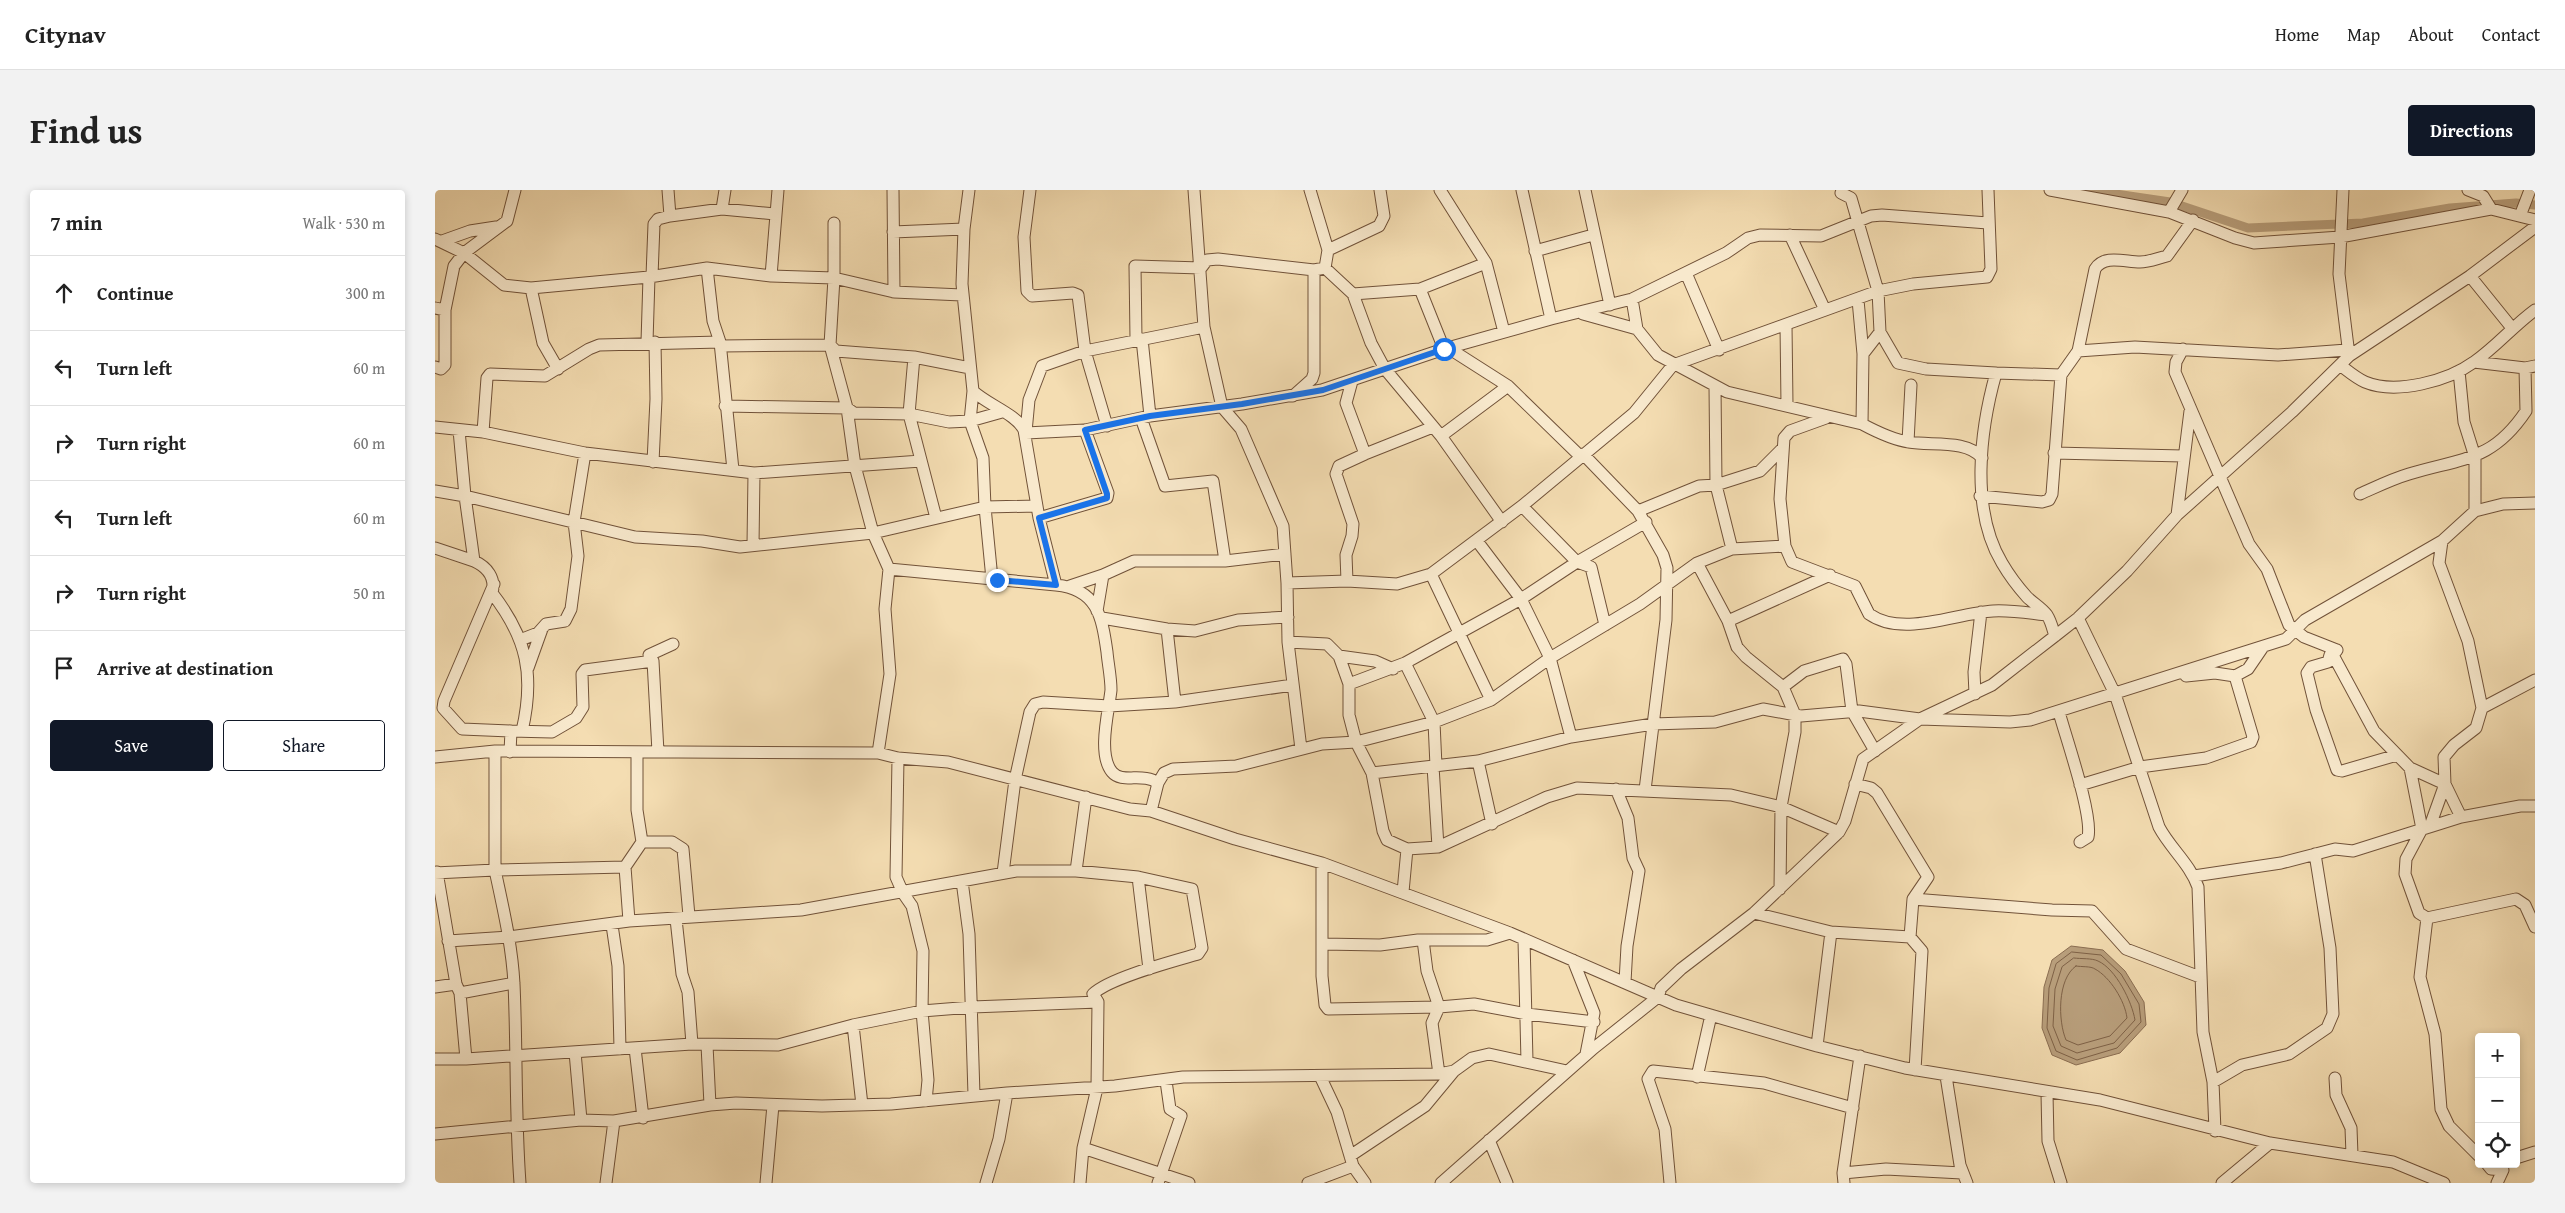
<!DOCTYPE html>
<html lang="en">
<head>
<meta charset="utf-8">
<style>
	body { margin:0; font-family:"Gentium Book Plus",serif; background:#f2f2f2; color:#222 }
	.controls { position:absolute; right:15px; bottom:15px; display:grid; overflow:hidden; border-radius:5px; box-shadow:0 2px 8px #0003 }
	.controls button { width:45px; height:45px; display:grid; place-items:center; padding:0; border:0; border-bottom:1px solid #e0e0e0; background:#fff; color:#222; font:25px sans-serif }
	.stop { position:absolute; width:15px; height:15px; margin:-11px; border:4px solid #1a73e8; border-radius:50%; background:#fff }
	.stop.end { background:#1a73e8; border-color:#fff; box-shadow:0 1px 5px #0008 }
	.list { margin:0; padding:0; list-style:none }
	h2 { display:flex; justify-content:space-between; align-items:center; height:65px; margin:0; padding:0 20px; font-size:21px }
	h2 small { font-size:16px; font-weight:400; color:#767676 }
	.list li { display:grid; grid-template-columns:32px 1fr auto; gap:15px; align-items:center; box-sizing:border-box; height:75px; padding:0 20px; border-top:1px solid #e0e0e0 }
	.list b { display:block; font-size:19px; white-space:nowrap }
	.list em { font-size:16px; font-style:normal; color:#767676 }
	.actions { display:flex; gap:10px; padding:15px 20px }
	.actions a { flex:1; padding:11px 0; border:1px solid #111827; border-radius:5px; text-align:center; font-size:18px; color:#111827 }
	.actions .main { background:#111827; color:#fff }
	.icon { flex:none; width:28px; height:28px; fill:none; stroke:currentColor; stroke-width:2; stroke-linecap:round; stroke-linejoin:round }
	.map { position:relative; flex:none; width:2100px; height:993px; overflow:hidden; border-radius:5px }
	header { display:flex; align-items:center; gap:30px; box-sizing:border-box; height:70px; padding:0 25px; background:#fff; border-bottom:1px solid #e0e0e0 }
	header strong { font-size:24px }
	nav { display:flex; gap:28px; margin-inline-start:auto; font-size:18px }
	.intro { display:flex; align-items:center; justify-content:space-between; box-sizing:border-box; height:120px; padding:0 30px }
	h1 { margin:0; font-size:35px }
	.button { padding:12px 22px; border-radius:5px; background:#111827; color:#fff; font-size:18px; font-weight:700 }
	main { display:flex; gap:30px; padding:0 30px }
	aside { flex:1; background:#fff; border-radius:5px; box-shadow:0 2px 8px #0003 }
	.map>svg:first-child { display:block }
	.water { fill:#b89e7b; stroke:#8a6d51 }
	.lines { fill:none; stroke-linecap:round; stroke-linejoin:round }
	.shore { stroke:#7e6146; stroke-width:1 }
	.canal { stroke:#b89e7b; stroke-width:9 }
	.minor-casing { stroke:#715239; stroke-width:13 }
	.minor { stroke:#f8e9cd; stroke-width:11 }
	.route { stroke:#1a73e8; stroke-width:6 }
</style>
</head>
<body>
<header>
<strong>Citynav</strong>
<nav><a>Home</a><a>Map</a><a>About</a><a>Contact</a></nav>
</header>
<div class="intro"><h1>Find us</h1><a class="button">Directions</a></div>
<main>
<aside>
<h2>7 min<small>Walk · 530 m</small></h2>
<ul class="list">
<li><svg class="icon" aria-label="ahead" viewBox="0 0 24 24"><path d="M12 20V5M6 11l6-6 6 6"/></svg><div><b>Continue</b></div><em>300 m</em></li>
<li><svg class="icon" aria-label="left" viewBox="0 0 24 24"><path d="M17 20v-9H6M10 6l-5 5 5 5"/></svg><div><b>Turn left</b></div><em>60 m</em></li>
<li><svg class="icon" aria-label="right" viewBox="0 0 24 24"><path d="M7 20v-9h11M14 6l5 5-5 5"/></svg><div><b>Turn right</b></div><em>60 m</em></li>
<li><svg class="icon" aria-label="left" viewBox="0 0 24 24"><path d="M17 20v-9H6M10 6l-5 5 5 5"/></svg><div><b>Turn left</b></div><em>60 m</em></li>
<li><svg class="icon" aria-label="right" viewBox="0 0 24 24"><path d="M7 20v-9h11M14 6l5 5-5 5"/></svg><div><b>Turn right</b></div><em>50 m</em></li>
<li><svg class="icon" aria-label="arrive" viewBox="0 0 24 24"><path d="M6 21V4h12l-3 4 3 4H6"/></svg><div><b>Arrive at destination</b></div></li>
</ul>
<div class="actions"><a class="main">Save</a><a>Share</a></div>
</aside>
<div class="map">
<svg width="2100" height="993" viewBox="0 0 2100 993">
	<rect width="100%" height="100%" fill="#f4ddb2"/>
	<filter id="stains"><feTurbulence type="fractalNoise" baseFrequency=".004" numOctaves="4"/><feColorMatrix values="0 0 0 0 .2 0 0 0 0 .09 0 0 0 0 .02 0 0 0 .5 -.17"/></filter>
	<radialGradient id="worn" r=".72"><stop offset=".6" stop-color="#630" stop-opacity="0"/><stop offset="1" stop-color="#630" stop-opacity=".3"/></radialGradient>
	<path class="water" d="M1636,756L1668,760L1690,781L1709,812L1711,835L1685,863L1641,875L1617,865L1607,838L1609,797L1617,770Z"/>
	<g class="lines">
		<path class="shore" d="M1637,762L1666,765L1686,784L1704,814L1706,832L1682,858L1642,870L1621,861L1612,838L1614,798L1621,774Z
			M1639,768C1646,769 1657,768 1663,771C1681,779 1697,812 1700,830L1679,853L1642,863L1626,856L1618,836L1620,799L1627,777Z
			M1641,776C1646,777 1656,776 1660,779C1675,787 1690,811 1692,828L1675,846L1643,855L1631,850C1623,831 1622,789 1641,776Z"/>
		<path class="canal" d="M1654,0L1735,12L1813,38L1928,33L2015,18L2081,13L2100,15"/>
		<g class="minor-casing">
			<path id="minor" d="M233,0L235,26L287,19L340,24
				M458,0L459,102
				M534,0L529,39L527,94L538,201C553,215 581,224 589,240L604,328L621,395C662,399 667,426 672,462C673,474 676,487 676,500C674,520 662,564 677,582C687,594 708,582 723,593L716,621
				M595,0L589,47L592,101L597,106L638,103L643,105L650,161L672,236
				M759,0L769,137L787,217L806,239L848,336L852,393L853,452L866,559
				M875,0L893,60L890,78L918,104L936,153L950,179L1006,246L1067,332
				M1005,0L1051,73L1069,142
				M1087,0L1116,129
				M1150,0L1175,115
				M1615,0L1734,22L1800,48L1819,53L1905,47L2056,19L2100,30
				M1908,0L1904,84L1914,165
				M2033,0L2048,6L2056,19
				M1406,3L1416,8L1443,101L1445,142L1463,173L1491,179L1561,183
				M287,19L290,0
				M1734,22L1747,0
				M2085,26L2095,0
				M399,33V88L395,155L412,218L420,276L438,343L454,379L450,419L455,484L443,563
				M458,42L529,39
				M1355,45L1390,120
				M0,49L29,63L69,95L96,98L108,153L123,179
				M7,51L35,41L61,37
				M893,60L944,36L949,26L945,0
				M1100,61L1158,45
				M272,78L278,131L285,152L298,280
				M1251,83L1284,160
				M217,86L219,34L223,29L235,26
				M336,86L343,0
				M2035,86L2077,138
				M96,98L214,87L272,78L336,86L399,88L459,102L527,105
				M985,99L1051,73
				M918,104L985,99L1009,159
				M1197,109L1202,139
				M1423,110L1428,164
				M0,118L10,120L19,76L29,63L72,31L80,0
				M1148,124L1202,139L1223,165L1292,202L1427,234C1442,242 1458,250 1474,252C1496,256 1532,249 1547,268
				M1351,135L1352,215
				M701,149L700,76L766,78L772,70L783,69L879,80L890,78
				M707,149L715,226
				M212,152L214,87
				M1015,159L1073,196L1145,266
				M1748,159L1741,172L1740,182L1814,354L1832,379L1854,435L1869,447L1902,460
				M1643,161L1700,157L1843,165L1912,160
				M479,167L474,224L501,328
				M2039,172L2090,178L2100,176
				M1905,175C1913,181 1921,188 1930,192C1961,205 2013,191 2039,172C2061,157 2078,136 2100,120
				M0,177L6,179L10,175V120
				M1280,196L1281,295L1297,359
				M538,201L535,231L548,268L550,317L557,389
				M858,206L877,189L879,183V80
				M290,216L412,218L419,223L474,224L514,232L535,231L567,222
				M706,228L730,296L778,291L790,371
				M1427,234L1428,164L1445,142
				M0,237L48,242L150,263L319,283L486,271
				M24,240L30,306L200,347L267,351L305,357L438,343L550,317L602,316
				M589,240L591,243L650,240L715,226L807,214L887,200L1009,159L1116,129L1197,109L1291,63L1313,48L1325,45L1386,46L1436,26L1447,25L1553,33
				M48,242L52,188L55,184L110,186L154,159L164,155L285,152L286,156L395,155L401,161L479,167L535,178
				M591,242L594,210L607,176L650,161L769,137
				M1006,246L1073,196
				M1473,252L1476,195
				M1619,263L1748,266
				M930,264L998,237
				M1148,264L1203,321L1228,365L1232,378L1231,430L1210,600
				M218,272L221,209L220,152
				M0,301L30,306L39,371L0,358
				M1925,304C1941,297 1957,289 1974,284C2026,268 2057,272 2091,221L2090,178
				M1545,306L1607,312L1614,310L1617,304L1626,185L1643,161L1660,79C1669,64 1690,72 1705,72C1714,72 1723,68 1732,66L1758,30
				M1087,316L1142,372L1156,377L1170,435
				M1203,321L1264,296L1281,295L1325,281L1348,258
				M2040,321L2068,314L2100,313
				M1742,325L1755,221
				M604,328L672,308L673,303L650,240
				M1042,351L1086,409L1115,468L1136,547
				M318,355L319,283
				M1350,356L1345,309L1349,248L1355,241L1391,228
				M39,371C52,377 61,388 57,403C92,448 100,485 87,541
				M1262,373L1293,431L1302,457L1311,467L1348,497L1360,525V542L1346,617L1345,699
				M454,379L621,395
				M996,384L1056,510
				M912,391L911,365L917,346L918,334L901,284L904,276L930,264L911,213L917,191
				M852,393L912,391L962,394L996,384L1087,316L1199,223L1238,175L1443,101L1478,94L1552,87L1556,79L1553,0
				M59,394L9,511L8,518L27,539L76,541L75,562
				M635,396L668,385
				M662,421L668,385L699,371H790L850,364
				M667,428L732,439L760,441L803,430L853,427
				M1643,428L1680,504L1724,637C1735,658 1755,674 1763,697L1768,842L1778,892L1780,941
				M1293,431L1395,385
				M732,439L740,512
				M1620,446C1618,440 1616,431 1612,425C1607,418 1598,413 1592,407C1583,397 1574,385 1567,373C1535,320 1545,240 1561,183L1626,185
				M85,450L103,443L111,434L130,431L136,419L143,366L139,332L150,263
				M853,452L892,454L904,466L940,471L958,479
				M1902,460L1898,465L1939,541L1975,578L1987,639L1971,669L1970,684L1984,723L1992,728L1985,787L2000,844L2006,919L2014,936L2044,966
				M1901,461L1895,465L1893,472L1876,477L1872,483L1881,520L1902,580L1907,581L1962,565
				M904,466L914,494V525L921,552L937,583L948,641L952,650L972,659L968,702
				M218,471L223,562
				M970,473L999,532L1001,576
				M93,478L107,439
				M1751,486L1780,483L1800,486
				M914,494L970,473L1086,409L1142,372L1211,332
				M1348,497L1369,481L1408,469L1411,474L1417,521L1440,561
				M1540,504L1539,482L1546,422
				M2047,518L2100,490
				M1624,522C1631,548 1658,625 1653,647L1645,652
				M76,541L117,542L141,528L148,517L147,484L150,480L218,471L214,465L238,454
				M202,563V620L207,652H237L248,659L254,726
				M0,567L60,561L443,563L463,568L513,572L695,619L716,621L800,649L887,673L1075,743L1241,815L1382,856L1470,878L1665,910L1835,953L1958,972L2009,993
				M463,568L461,687L468,703L477,716L488,761L487,821L493,890L491,911
				M1043,571L1057,634
				M998,576L1003,657
				M1975,578L2010,594L2026,627
				M937,583L1043,571L1136,547L1218,534L1280,532L1328,519L1366,526L1424,521L1485,529L1575,532L1595,530L1851,449L1870,430L2007,351
				M723,593L729,583L738,579L801,576L887,554L921,552L999,532L1056,510L1115,468L1205,414L1262,373L1297,359L1350,356L1357,372L1420,396L1434,424C1468,448 1521,423 1558,421C1576,420 1594,423 1612,425
				M1420,594L1436,598L1442,603L1493,687L1478,709
				M1645,595L1705,577L1771,568L1816,552L1818,547L1800,486L1813,479L1828,457
				M1181,599L1193,628L1198,668L1204,681L1192,756L1190,792
				M1995,636L2010,594L2009,567L2019,555L2041,538L2047,518L2033,451L2004,373L2007,351L2040,321V267L2029,232L2024,181
				M972,659L1003,657L1112,607L1142,598L1296,605L1346,617L1404,642
				M887,673V786L890,815L893,819L1004,817L992,781L988,750
				M641,681L651,607
				M0,683L60,680V561
				M568,683L580,590L595,522L600,514L608,512L674,516L740,512L858,495
				M1759,686L1846,673L1900,659L1918,661L2026,627L2085,616H2100
				M703,687L714,779
				M527,691L534,744L539,905
				M1319,723L1396,742L1475,747L1487,761L1480,880
				M1992,728L2081,709L2090,715L2100,737
				M241,729L247,784L253,802L257,854
				M177,735L183,776L185,859
				M1475,747L1478,709L1617,720L1657,721L1691,759L1765,787
				M1089,750L1092,871
				M13,751L74,747L194,731
				M887,754L945,755L983,750H1052L1075,743
				M1138,770L1159,823L1151,864
				M21,794L25,803L31,869
				M0,797L21,794L2,682
				M25,803L79,793
				M418,835L427,915
				M272,855L275,915
				M1382,856L1396,742
				M200,858L208,928
				M140,862L146,930
				M0,869H31L257,854L343,855L418,835L487,821L537,817L663,812L658,804C674,788 739,771 763,764L767,758L757,699L703,687L641,681H581L366,720L194,731L190,677L207,652
				M1004,884L997,833L1004,817L1039,814L1092,824L1159,832
				M885,886L902,922L918,976L930,993
				M1511,886L1525,975L1532,993
				M1262,887L1276,825
				M1900,888L1901,905L1916,938L1917,965
				M1778,892L1807,875L1854,864L1892,838L1898,824L1895,758L1880,664
				M1612,903L1613,951L1626,993
				M0,944L146,930L179,931L275,915L301,913L387,916L456,914L572,903L680,896L748,887L1004,884L1019,881L1037,868L1054,864L1132,881
				M1054,950L1072,993
				M648,958L754,993
				M915,966L990,916L1019,881
				M2081,968L2100,962
				M2052,974L2056,979L2068,980L2062,993
				M1408,983L1425,866
				M85,993C80,926 82,860 79,794C77,755 68,718 60,680L190,677
				M171,993L179,931
				M331,993L338,915
				M551,993L564,949L572,903
				M645,993L648,958L662,898L663,812
				M723,993L746,926L735,919L731,891
				M873,993L918,976
				M1006,993L1159,858L1223,807L1226,798L1246,779L1319,723L1404,642L1410,631L1428,569L1485,529L1557,495L1620,446L1643,428L1692,381L1742,325L1857,222L1914,166L2035,86L2100,37
				M1235,993L1230,939L1213,889L1218,881L1329,893L1418,918
				M1409,993L1408,983L1451,979L1527,983
				M1787,993L1835,953"/>
		</g>
		<use href="#minor" class="minor"/>
	</g>
	<g class="lines">
		<path class="route" d="M562,390L621,395L604,328L672,308V304L650,240L715,226L807,214L888,200L1009,159"/>
	</g>
	<rect width="100%" height="100%" filter="url(#stains)"/>
	<rect width="100%" height="100%" fill="url(#worn)"/>
</svg>
<div class="controls">
<button>+</button>
<button>−</button>
<button><svg class="icon" aria-label="locate" viewBox="0 0 24 24"><circle cx="12" cy="12" r="6"/><path d="M12 2v4M12 18v4M2 12h4M18 12h4"/></svg></button>
</div>
<div class="stop" style="left:1009px;top:159px"></div>
<div class="stop end" style="left:562px;top:390px"></div>
</div>
</main>
</body>
</html>
